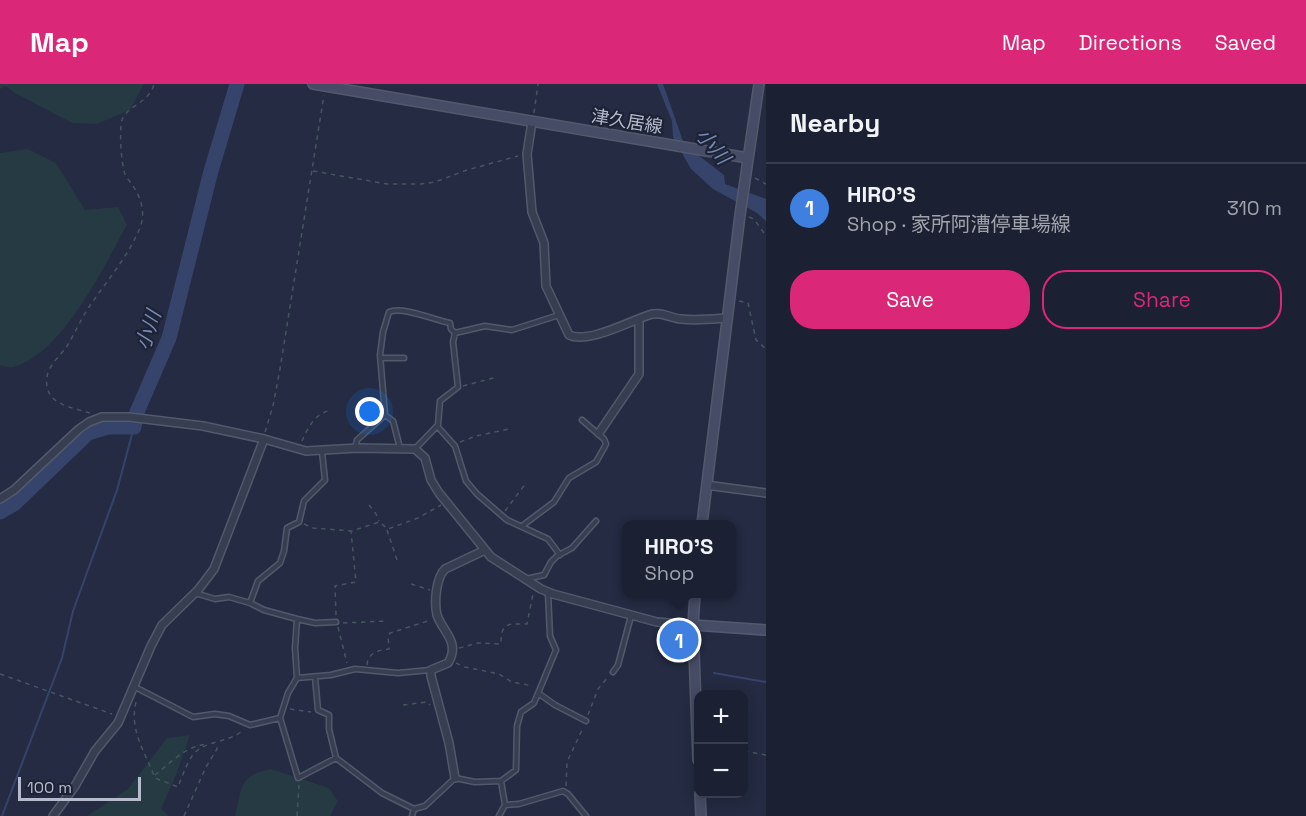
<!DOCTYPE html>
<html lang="en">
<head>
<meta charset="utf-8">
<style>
	body { margin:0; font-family:"Space Grotesk","Noto Sans JP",sans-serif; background:#24283a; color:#f1f3f6 }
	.controls { position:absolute; right:18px; bottom:18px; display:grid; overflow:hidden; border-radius:12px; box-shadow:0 3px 15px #0003 }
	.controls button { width:54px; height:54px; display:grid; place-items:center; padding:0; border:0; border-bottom:2px solid #393e4d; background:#1b2032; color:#f1f3f6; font:30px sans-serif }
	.scale { position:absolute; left:18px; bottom:15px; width:123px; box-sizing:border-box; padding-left:6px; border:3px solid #b5bacc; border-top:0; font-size:16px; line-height:21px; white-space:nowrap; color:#b5bacc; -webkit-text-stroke:4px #1d2336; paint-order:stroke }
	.you { position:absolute; left:370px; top:328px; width:21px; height:21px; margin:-15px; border:4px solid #fff; border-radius:50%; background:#1a73e8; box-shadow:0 0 0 9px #1a73e833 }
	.badge { display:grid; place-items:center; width:39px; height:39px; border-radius:50%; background:#db2777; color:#fff; font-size:20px; font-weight:700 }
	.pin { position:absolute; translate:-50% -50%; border:3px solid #fff; box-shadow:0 2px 6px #0006 }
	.popup { position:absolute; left:622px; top:436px; width:114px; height:78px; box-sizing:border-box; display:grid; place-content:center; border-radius:12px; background:#1b2032; filter:drop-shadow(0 2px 4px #0005); font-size:20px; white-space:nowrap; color:#a0a3ac }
	.popup b { font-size:22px; color:#f1f3f6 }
	.popup::after { content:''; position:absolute; left:50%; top:100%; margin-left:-12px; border:12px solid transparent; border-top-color:#1b2032 }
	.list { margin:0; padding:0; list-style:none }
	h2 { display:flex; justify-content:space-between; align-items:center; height:78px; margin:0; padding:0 24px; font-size:26px }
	h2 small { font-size:20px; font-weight:400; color:#a0a3ac }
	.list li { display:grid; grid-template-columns:39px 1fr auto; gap:18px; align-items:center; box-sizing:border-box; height:90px; padding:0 24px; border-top:2px solid #393e4d }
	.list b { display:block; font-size:22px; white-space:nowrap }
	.list p { margin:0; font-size:20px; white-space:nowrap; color:#a0a3ac }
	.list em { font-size:20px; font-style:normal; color:#a0a3ac }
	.actions { display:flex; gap:12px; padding:18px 24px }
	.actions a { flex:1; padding:14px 0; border:2px solid #db2777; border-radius:24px; text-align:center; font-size:21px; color:#db2777 }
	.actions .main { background:#db2777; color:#fff }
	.map { position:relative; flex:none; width:766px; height:732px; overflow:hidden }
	header { display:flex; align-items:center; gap:36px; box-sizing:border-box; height:84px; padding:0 30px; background:#db2777; color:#fff }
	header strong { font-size:28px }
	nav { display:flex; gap:33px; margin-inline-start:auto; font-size:21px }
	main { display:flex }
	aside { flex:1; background:#1b2032 }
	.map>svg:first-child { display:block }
	.green { fill:#263a43 }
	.water { fill:#36436a }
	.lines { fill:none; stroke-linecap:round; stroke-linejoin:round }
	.stream { stroke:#36436a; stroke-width:2 }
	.river { stroke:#36436a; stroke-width:15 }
	.lane-casing { stroke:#53596c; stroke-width:7 }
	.street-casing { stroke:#53596c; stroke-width:10 }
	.secondary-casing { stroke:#53596c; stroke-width:12 }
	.path { stroke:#44575f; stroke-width:1.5; stroke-dasharray:4.5 4.5; stroke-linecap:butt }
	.lane { stroke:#383e51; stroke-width:4 }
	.street { stroke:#383e51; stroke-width:7 }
	.secondary { stroke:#464c65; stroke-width:9 }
	.labels { text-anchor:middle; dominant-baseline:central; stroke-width:4.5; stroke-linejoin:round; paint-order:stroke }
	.street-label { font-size:18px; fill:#b5bacc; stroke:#1d2336 }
	.water-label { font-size:20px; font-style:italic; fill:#7a89b5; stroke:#1d2336 }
</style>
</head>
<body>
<header>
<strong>Map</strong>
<nav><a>Map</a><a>Directions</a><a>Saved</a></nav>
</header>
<main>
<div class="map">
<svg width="766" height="732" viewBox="0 0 766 732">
	<rect width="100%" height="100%" fill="#242b42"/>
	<path class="green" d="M0,0H144L130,26L97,40L72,39L15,9L6,2L0,5Z
		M28,65L56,79L85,126L118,123L127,141C104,182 62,271 13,283C9,284 4,282 0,281V69Z
		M190,651L176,691L161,725L169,732H87L128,705L167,654Z
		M271,685L329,704L338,717L330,732H235C242,704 239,691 271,685Z"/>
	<path class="water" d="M657,0H663L684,60L724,91L725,100L766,115V137L757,129L713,105L691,85L673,53L672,37Z"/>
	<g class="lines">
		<path class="stream" d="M714,589L766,598
			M2,732L62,574L73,527L117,406L134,343"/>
		<path class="river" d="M0,428L14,420L88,349L108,343H134L137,328L169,254L211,87L237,0"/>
		<g class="lane-casing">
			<path id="lane" d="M381,274H404
				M385,331L393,337L400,364
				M437,342L455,362L466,397L477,410L507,436L548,455L560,471
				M355,365L357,356L385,331L380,271L383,248L389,228C403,222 434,236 450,239L451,245L455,249
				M415,365L438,341L440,317L458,303L453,258L455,249L485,242L512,246L559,231
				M322,368L325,396L304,417L299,438L287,444L284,467L280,479L258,497L250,519L264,526L297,535L295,564L297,594L331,591L355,585L398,589L430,586
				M522,442L554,418L569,394L596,378L604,364L606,360L604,355L582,336
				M526,495L544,491L551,478L557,472L572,464L596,437
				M195,509L215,515L229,513L250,519
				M297,535L315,539L336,538
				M613,588L618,581L631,532
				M315,593L318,626L329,631V645L336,674
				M135,603L193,633L215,630L229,632L250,641L280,634L298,694L336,674L382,709L414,725
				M538,609L555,621L586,637
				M280,634L288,609L297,594
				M501,697L516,686L517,642L521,628L534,619L556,566L550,552L548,509
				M505,721L519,720L563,707L568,710L586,732
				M412,732L414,725L425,722L455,694L475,698L501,697L505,721L499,732"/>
		</g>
		<g class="street-casing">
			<path id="street" d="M532,38L527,70L532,128L544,159L546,202L569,251C588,260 630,237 649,231C661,227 670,234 681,235C696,237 713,235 728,234
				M599,349L639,290V235
				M706,401L766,409
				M0,415L14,406L79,345L89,338L102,333H129L203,342L264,355L306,367L358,364L415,365L425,374L431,396L439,409L491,473L541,505L553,510L657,538L693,541
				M455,694L449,659L431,592V586L448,579C461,558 442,547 437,531C434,518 436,494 445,485L485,466
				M53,732L75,702L95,667L118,639L151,562L162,541L198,506L214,485L264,355"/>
		</g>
		<g class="secondary-casing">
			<path id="secondary" d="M313,0L748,74
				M702,440L740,131L759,0
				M695,510L693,541L698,676
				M693,541L766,546
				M700,710L701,732"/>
		</g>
		<path class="path" d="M534,29L538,0
			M313,87L387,100H421L435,98L467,86L518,72
			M755,94L766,100
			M749,133L754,135L766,152
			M739,217L748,219L756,256L766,265
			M463,302L497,293
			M90,329C70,323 43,320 47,293C48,282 61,271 67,262C75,249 81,235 89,223C106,198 127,174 139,146C146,131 142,115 133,102C130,97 125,93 124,87C121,73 120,55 121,41C122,22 149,21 154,0
			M265,348L273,322L280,285L324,11
			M302,357C307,345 315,330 328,327
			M460,358L476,352L509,345
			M369,421L376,430L379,437
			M505,427L526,399
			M304,440L313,444L352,447L379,438L388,445L418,434L441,421
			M387,446L397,476
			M411,500L430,506
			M336,531L335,502L356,498L351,447
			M343,539L387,537
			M338,543L347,579
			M459,564L478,559L501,560C501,538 507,540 527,540L533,510
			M456,579L465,583L499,590L512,598L533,602
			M367,581C368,569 378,566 389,565L388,552L390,549L431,536
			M0,590L112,630
			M136,618C129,646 145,668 155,694L178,703C182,693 186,681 192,672C204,655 230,660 244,645
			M403,621L427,618L430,621
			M290,625L311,628
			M588,631L598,605L608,593
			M744,667L766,671
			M155,691C170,679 186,662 207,660
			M566,702L567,678L583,644
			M184,732L206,683L217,665V660
			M297,732L299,701"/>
		<use href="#lane" class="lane"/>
		<use href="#street" class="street"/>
		<use href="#secondary" class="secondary"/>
	</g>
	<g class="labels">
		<g class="street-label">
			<text transform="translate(627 37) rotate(9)">津久居線</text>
		</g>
		<g class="water-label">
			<text transform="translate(713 62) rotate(50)">小川</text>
			<text transform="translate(148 246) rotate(-72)">小川</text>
		</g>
	</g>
</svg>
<div class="controls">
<button>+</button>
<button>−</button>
</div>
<div class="scale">100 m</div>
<div class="you"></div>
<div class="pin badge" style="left:679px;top:556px;background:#3f7fe0">1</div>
<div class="popup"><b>HIRO'S</b>Shop</div>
</div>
<aside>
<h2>Nearby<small></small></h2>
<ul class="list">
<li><span class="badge" style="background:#3f7fe0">1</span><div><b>HIRO'S</b><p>Shop · 家所阿漕停車場線</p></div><em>310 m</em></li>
</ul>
<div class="actions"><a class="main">Save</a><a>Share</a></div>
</aside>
</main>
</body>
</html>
